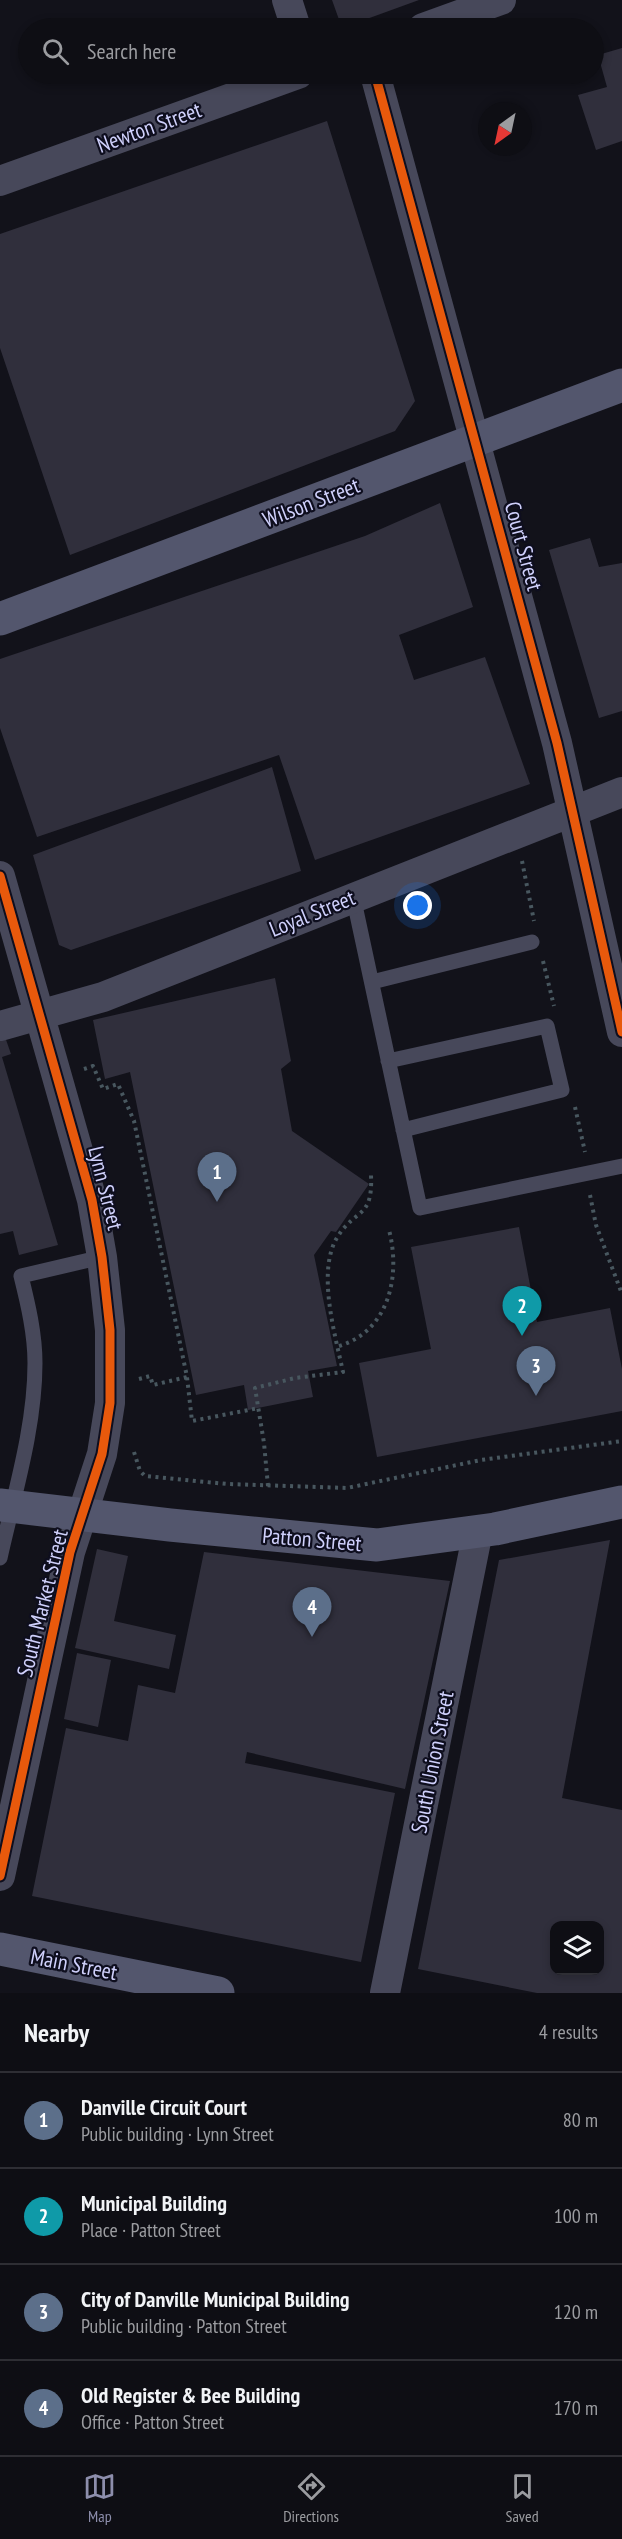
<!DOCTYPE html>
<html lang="en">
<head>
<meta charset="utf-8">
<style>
	body { margin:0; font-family:"PT Sans Narrow",sans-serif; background:#17171d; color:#f1f3f6 }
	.controls { position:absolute; right:18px; bottom:18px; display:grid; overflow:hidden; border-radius:12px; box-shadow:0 3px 9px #0003 }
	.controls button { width:54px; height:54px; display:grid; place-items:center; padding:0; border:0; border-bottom:2px solid #2e2e34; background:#0e0e14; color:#f1f3f6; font:30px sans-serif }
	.compass { position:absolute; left:478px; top:102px; width:54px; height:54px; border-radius:50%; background:#0e0e14; box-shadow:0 3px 9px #0003; rotate:213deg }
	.you { position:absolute; left:418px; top:906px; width:21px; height:21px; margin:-15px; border:4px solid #fff; border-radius:50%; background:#1a73e8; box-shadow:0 0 0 9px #1a73e833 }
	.badge { display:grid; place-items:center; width:39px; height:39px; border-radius:50%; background:#8d8eac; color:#fff; font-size:20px; font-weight:700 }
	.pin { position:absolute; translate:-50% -50px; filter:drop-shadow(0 2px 3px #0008) }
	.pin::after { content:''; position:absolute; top:32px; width:21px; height:18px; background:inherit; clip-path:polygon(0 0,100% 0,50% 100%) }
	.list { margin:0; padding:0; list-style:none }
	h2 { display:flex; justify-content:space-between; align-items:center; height:78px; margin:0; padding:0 24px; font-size:26px }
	h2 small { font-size:20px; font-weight:400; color:#9b9ca0 }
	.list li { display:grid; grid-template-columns:39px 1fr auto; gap:18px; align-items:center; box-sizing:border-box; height:96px; padding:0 24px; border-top:2px solid #2e2e34 }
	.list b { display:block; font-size:22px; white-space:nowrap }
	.list p { margin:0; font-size:20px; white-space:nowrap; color:#9b9ca0 }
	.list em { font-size:20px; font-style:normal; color:#9b9ca0 }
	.icon { flex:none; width:33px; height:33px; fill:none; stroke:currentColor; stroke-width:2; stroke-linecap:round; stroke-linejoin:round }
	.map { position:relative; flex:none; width:622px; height:1993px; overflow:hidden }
	.search { position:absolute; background:#0e0e14; box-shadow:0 3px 9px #0003; left:18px; right:18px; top:18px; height:66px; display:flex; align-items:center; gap:15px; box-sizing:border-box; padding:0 21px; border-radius:33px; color:#9b9ca0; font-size:22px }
	.sheet { height:462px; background:#0e0e14 }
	nav { display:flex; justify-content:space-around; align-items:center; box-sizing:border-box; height:84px; border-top:2px solid #2e2e34; background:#0e0e14; font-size:16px; color:#9b9ca0 }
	nav a { display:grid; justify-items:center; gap:3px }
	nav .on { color:#8d8eac }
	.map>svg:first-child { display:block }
	.building { fill:#302f3c; fill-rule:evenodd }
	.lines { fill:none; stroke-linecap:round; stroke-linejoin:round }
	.path { stroke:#48575f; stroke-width:4; stroke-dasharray:3 4.5; stroke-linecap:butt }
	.lane { stroke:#47485a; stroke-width:15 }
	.street { stroke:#47485a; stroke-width:30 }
	.secondary { stroke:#53566d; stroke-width:33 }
	.cycleway-casing { stroke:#0e0e1e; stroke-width:13 }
	.cycleway { stroke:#e8590c; stroke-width:9 }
	.labels { text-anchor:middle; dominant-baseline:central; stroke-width:4.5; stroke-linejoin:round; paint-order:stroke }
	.street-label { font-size:22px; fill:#cfd0fb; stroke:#0e0e1e }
</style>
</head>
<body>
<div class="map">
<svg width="622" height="1993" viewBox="0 0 622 1993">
	<rect width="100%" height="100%" fill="#12121a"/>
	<path class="building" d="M332,0H419L342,28Z
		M622,48V141L596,150L578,95L607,87L598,55Z
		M327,121L415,401L395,431L70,555L0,348V234Z
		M440,503L473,607L399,635L414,680L485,657L530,784L315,860L279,755L37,837L0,728V659L365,536Z
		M590,538L599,567L622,563V711L599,718L549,550Z
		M272,767L301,871L71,950L59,945L33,855Z
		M275,978L291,1061L281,1069L292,1131L369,1184L336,1232L331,1231L314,1255L337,1366L308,1371L313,1397L248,1410L244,1385L196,1395L130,1072L105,1079L93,1020Z
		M4,1034L11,1054L2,1057L58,1245L19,1255L13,1231L0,1234V1035Z
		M519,1227L537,1322L610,1308L622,1369V1411L377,1457L359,1363L431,1349L411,1247Z
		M610,1540L562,1798L622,1810V1993H537L418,1969L499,1560ZM554,1926H600V1971H555Z
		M97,1549L128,1556L114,1621L176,1635L169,1669L75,1648Z
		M204,1552L450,1581L405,1789L247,1752L245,1763L395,1793L361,1962L32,1896L66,1728L128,1741L138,1685L175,1693Z
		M77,1653L111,1660L98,1727L64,1719Z"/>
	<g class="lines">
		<path class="path" d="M522,861L534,921
			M543,961L554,1006
			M84,1069L93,1066L103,1089L118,1084L134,1121L187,1377L192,1421L259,1408
			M575,1107L585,1152
			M590,1195L596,1225L622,1294
			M339,1346C389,1331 401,1276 389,1230
			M139,1379L150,1376L153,1385L187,1377
			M134,1452L140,1471L145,1476L227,1484L347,1488L481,1460L622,1441
			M268,1486L264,1443L255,1388L295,1378L343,1372C335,1334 316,1270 338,1236C356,1208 373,1219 371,1175"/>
		<path class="lane" d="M353,896L420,1208L622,1166
			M372,982L532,942
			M388,1061L547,1026L562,1090L403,1130
			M0,1558C14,1495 35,1428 35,1363C35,1334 28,1304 21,1276L102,1257"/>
		<path class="street" d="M287,0L296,28
			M423,28L501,0
			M375,74L557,743L622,1032
			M0,181L298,74
			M0,876L92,1200L102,1257L110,1330V1403L102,1454L70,1552L0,1876
			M0,1026L103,997L622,792
			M385,1993L478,1531"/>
		<path class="secondary" d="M0,619L622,385
			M0,1505L170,1525L377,1545L495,1529L622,1502
			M0,1949L218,1993"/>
		<g class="cycleway-casing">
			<path id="cycleway" d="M375,74L557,743L622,1032
				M0,876L92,1200L102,1257L110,1330V1403L102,1454L70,1552L0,1876"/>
		</g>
		<use href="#cycleway" class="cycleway"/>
	</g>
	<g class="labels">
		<g class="street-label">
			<text transform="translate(149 127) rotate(-20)">Newton Street</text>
			<text transform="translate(311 502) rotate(-21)">Wilson Street</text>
			<text transform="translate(524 546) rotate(75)">Court Street</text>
			<text transform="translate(312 913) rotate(-22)">Loyal Street</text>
			<text transform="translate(106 1188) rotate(76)">Lynn Street</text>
			<text transform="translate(312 1539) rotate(5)">Patton Street</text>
			<text transform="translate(42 1603) rotate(-76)">South Market Street</text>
			<text transform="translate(432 1762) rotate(-79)">South Union Street</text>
			<text transform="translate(74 1964) rotate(11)">Main Street</text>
		</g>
	</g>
</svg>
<div class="controls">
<button><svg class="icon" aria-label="layers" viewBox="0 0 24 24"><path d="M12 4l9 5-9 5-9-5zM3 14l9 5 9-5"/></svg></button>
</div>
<svg class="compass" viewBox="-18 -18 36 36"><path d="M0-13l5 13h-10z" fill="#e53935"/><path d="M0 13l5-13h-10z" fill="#9b9ca0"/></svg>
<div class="you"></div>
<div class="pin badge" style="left:217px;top:1202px;background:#5c6f8a">1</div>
<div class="pin badge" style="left:522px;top:1336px;background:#0f9aa8">2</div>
<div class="pin badge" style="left:536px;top:1396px;background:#5c6f8a">3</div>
<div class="pin badge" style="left:312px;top:1637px;background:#5c6f8a">4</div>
<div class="search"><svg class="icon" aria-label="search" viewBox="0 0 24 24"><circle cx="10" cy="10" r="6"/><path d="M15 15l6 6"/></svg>Search here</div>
</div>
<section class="sheet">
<h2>Nearby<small>4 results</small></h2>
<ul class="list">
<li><span class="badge" style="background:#5c6f8a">1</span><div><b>Danville Circuit Court</b><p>Public building · Lynn Street</p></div><em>80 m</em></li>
<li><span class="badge" style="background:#0f9aa8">2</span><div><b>Municipal Building</b><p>Place · Patton Street</p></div><em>100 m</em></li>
<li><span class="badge" style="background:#5c6f8a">3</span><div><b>City of Danville Municipal Building</b><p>Public building · Patton Street</p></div><em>120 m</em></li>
<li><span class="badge" style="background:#5c6f8a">4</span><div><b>Old Register &amp; Bee Building</b><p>Office · Patton Street</p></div><em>170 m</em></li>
</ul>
</section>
<nav>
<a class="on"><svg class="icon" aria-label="map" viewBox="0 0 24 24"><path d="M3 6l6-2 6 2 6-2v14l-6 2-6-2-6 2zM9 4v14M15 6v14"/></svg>Map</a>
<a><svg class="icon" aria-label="directions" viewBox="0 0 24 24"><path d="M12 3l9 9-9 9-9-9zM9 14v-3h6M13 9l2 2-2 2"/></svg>Directions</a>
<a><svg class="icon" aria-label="saved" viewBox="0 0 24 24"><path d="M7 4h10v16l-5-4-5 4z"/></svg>Saved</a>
</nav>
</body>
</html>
